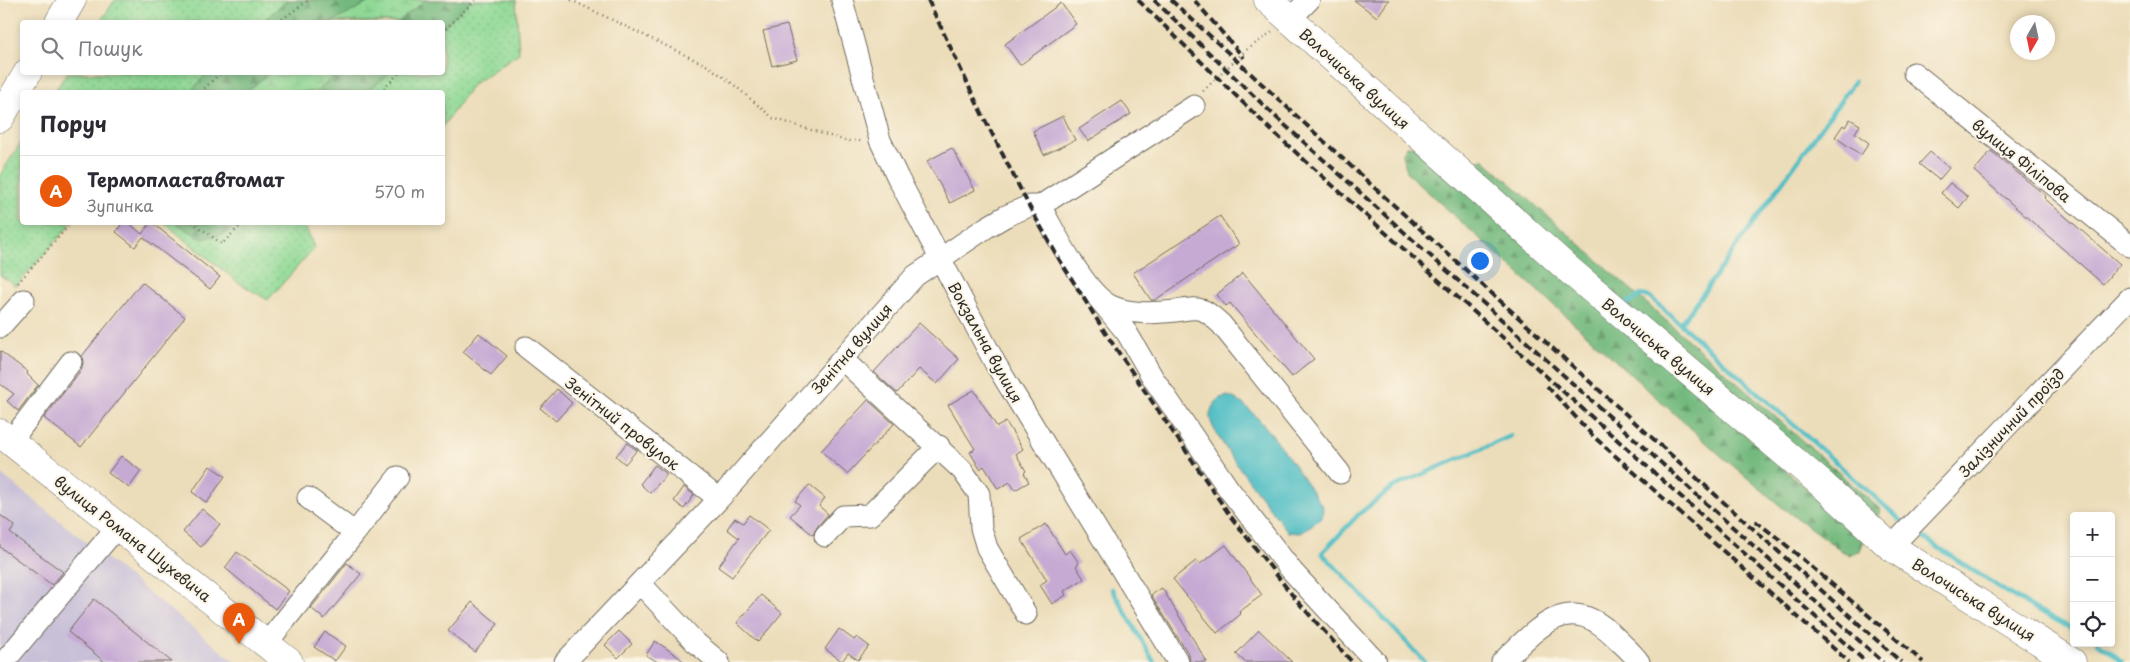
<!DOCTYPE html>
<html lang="uk">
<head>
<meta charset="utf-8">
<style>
	body { margin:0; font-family:"Playpen Sans",sans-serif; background:#f2f2f3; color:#2b2b33 }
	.controls { position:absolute; right:15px; bottom:15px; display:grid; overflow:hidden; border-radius:5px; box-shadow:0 2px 8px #0003 }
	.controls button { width:45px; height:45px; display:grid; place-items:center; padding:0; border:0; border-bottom:1px solid #e1e1e2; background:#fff; color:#2b2b33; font:25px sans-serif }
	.compass { position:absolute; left:2010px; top:15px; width:45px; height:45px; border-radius:50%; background:#fff; box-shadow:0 2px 8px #0003; rotate:189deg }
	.you { position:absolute; left:1479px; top:260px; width:18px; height:18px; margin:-12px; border:4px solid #fff; border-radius:50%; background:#1a73e8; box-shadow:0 0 0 8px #1a73e833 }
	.badge { display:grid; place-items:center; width:32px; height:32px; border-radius:50%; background:#ea580c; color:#fff; font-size:16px; font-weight:700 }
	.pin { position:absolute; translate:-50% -41px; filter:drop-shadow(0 1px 2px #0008) }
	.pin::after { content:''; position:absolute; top:26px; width:18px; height:15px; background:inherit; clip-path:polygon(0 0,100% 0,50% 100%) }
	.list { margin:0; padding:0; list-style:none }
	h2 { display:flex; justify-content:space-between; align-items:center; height:65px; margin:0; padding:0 20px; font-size:21px }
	h2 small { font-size:16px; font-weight:400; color:#7c7c81 }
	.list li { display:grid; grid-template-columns:32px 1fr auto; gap:15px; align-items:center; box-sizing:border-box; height:70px; padding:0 20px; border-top:1px solid #e1e1e2 }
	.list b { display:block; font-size:19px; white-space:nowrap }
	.list p { margin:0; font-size:16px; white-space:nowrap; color:#7c7c81 }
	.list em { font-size:16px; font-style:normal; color:#7c7c81 }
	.icon { flex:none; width:28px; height:28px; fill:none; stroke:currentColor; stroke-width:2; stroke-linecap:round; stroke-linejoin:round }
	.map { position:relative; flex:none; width:2130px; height:662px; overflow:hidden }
	.search { position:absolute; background:#fff; box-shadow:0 2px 8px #0003; left:20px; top:20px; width:425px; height:55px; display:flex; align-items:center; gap:12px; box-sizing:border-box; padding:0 18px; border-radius:5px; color:#7c7c81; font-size:19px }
	.panel { position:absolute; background:#fff; box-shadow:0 2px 8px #0003; left:20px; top:90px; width:425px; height:135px; border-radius:5px }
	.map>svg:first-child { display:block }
	.industrial { fill:#c8bfd8 }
	.grass { fill:url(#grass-dots); stroke:#5d8260 }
	.forest { fill:url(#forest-firs); stroke:#4f7254 }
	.wetland { fill:url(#wetland-marsh); stroke:#5d8260 }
	.water { fill:#50bec5; stroke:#3e7478 }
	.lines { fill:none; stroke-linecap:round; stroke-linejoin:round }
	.stream { stroke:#50bec5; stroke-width:4.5 }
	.building { fill:#c6aad4 }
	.minor-casing { stroke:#6f695d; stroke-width:23 }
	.major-casing { stroke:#6f695d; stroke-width:29 }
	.path { stroke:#6f695d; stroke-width:2.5; stroke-dasharray:1 4; stroke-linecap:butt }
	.minor { stroke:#fff; stroke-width:21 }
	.major { stroke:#fff; stroke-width:28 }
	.rail { stroke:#2b2b2b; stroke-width:4; stroke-dasharray:8 4; stroke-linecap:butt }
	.labels { text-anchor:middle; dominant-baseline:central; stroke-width:4; stroke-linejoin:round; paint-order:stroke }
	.street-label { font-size:15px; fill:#2b2b2b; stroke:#fcf5e5 }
</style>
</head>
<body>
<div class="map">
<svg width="2130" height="662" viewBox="0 0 2130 662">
	<defs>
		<pattern id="grass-dots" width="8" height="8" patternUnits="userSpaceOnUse" patternTransform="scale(1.25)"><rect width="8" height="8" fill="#8fd995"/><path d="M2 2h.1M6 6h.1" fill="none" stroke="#7cba81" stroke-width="1.8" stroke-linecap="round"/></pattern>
		<pattern id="forest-firs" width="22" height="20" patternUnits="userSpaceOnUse" patternTransform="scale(1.25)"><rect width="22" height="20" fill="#73b97e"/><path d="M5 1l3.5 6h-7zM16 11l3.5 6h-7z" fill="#5f9767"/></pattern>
		<pattern id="wetland-marsh" width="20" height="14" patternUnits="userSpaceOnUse" patternTransform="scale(1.25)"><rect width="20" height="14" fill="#8fd995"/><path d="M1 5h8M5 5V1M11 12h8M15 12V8" fill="none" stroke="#7cba81"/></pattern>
	</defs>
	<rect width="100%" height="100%" fill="#fcf5e5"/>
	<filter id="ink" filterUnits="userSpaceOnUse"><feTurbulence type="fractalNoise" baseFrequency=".02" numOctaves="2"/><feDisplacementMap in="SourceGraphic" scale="10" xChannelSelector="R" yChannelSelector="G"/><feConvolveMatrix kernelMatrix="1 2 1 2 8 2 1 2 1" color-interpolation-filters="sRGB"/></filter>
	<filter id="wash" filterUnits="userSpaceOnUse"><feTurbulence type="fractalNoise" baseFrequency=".0096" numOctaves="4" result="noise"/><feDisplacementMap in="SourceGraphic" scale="20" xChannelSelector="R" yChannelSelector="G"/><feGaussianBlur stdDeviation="1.12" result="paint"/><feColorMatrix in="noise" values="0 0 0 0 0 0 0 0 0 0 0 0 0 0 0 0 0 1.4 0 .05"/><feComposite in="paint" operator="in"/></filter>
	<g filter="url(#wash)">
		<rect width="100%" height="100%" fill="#ecddba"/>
		<path class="industrial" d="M0,473L235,662H0Z"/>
		<path class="grass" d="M115,0H516L519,53L473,84L443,126L442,92H54L67,73L442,72V22H100Z
			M22,141V222L72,223L16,286L0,275V175Z
			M164,223H304L314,248L268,300L239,283Z"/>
		<path class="forest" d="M288,0H373L333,22H262Z
			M425,0H471L443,28L442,22H398Z
			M207,73H269L247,92H190Z
			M338,73H390L366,92H316Z
			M1407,146L1419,147L1855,531L1864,540L1860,551L1849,556L1784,509L1719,454L1408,174L1402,155Z
			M1483,159L1880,509L1879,518L1468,174L1471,162Z
			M176,223H239L225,234L202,239Z"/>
		<path class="wetland" d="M373,0H425L398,22H333Z
			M269,73V72L338,73L316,92H247Z"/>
		<path class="water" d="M1228,396C1257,403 1304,481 1323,507L1322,518L1300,533L1288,532C1274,513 1211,435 1210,418C1210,408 1214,404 1220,398Z"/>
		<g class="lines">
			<path class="stream" d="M1628,303L1641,295L1650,297L1904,523
				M1681,324L1854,82
				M1918,534L2009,594L2074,630
				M1112,589L1154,662
				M2097,643L2110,651L2122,662
				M1425,662L1322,553L1359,514L1393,487L1511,436"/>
		</g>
		<g id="blocks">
			<path class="building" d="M1354,0H1389L1377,17Z
				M1061,3L1076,24L1020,65L1005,44Z
				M787,25L797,60L772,66L763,31Z
				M1122,101L1131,114L1088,141L1079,129Z
				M1063,116L1075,140L1044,155L1033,131Z
				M1850,119L1860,125L1855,133L1869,143L1861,155L1835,137L1843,125L1845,127Z
				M952,148L975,190L950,203L927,161Z
				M1991,151L2046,196L2044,198L2120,264L2103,284L1974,171Z
				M1930,152L1949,168L1939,180L1919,164Z
				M1950,183L1968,197L1959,208L1941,193Z
				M1220,216L1239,244L1155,300H1151L1133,273Z
				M123,222H128L142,234L151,222L220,277L210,289L143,237L135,247L116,232Z
				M1243,273L1314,359L1292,377L1230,303L1226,306L1216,295Z
				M142,282L185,317L81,447L44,418L81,370L83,363L82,356Z
				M919,323L959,359L937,384L919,369L897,393L874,372Z
				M479,333L507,356L491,375L463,352Z
				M0,351L28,372L27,374L38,385L18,411L7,401L14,394L0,384Z
				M557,389L572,403L556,421L540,408Z
				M974,390L997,427L1006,422L1023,449L1016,454L1026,471L1024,473L1029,482L1015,490L1010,482L998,489L984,466L980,469L970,452L975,449L948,405Z
				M868,400L894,424L847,474L821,451Z
				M627,443L637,450L625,464L616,456Z
				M121,456L141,471L129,488L108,473Z
				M655,465L667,474L650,493L640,484Z
				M210,466L225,476L207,503L192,492Z
				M809,485L825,498L819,506L828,514L816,528L813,535L790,516L800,505L795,501Z
				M684,487L694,495L684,509L674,501Z
				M202,509L220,524L201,547L183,532Z
				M0,515L15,526L10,533L63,572L52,585L0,547Z
				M749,515L769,530L732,577L718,567L739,538L727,529L735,518L743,523Z
				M1046,524L1065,554L1070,550L1079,563L1076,566L1084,579L1064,591L1066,595L1052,604L1040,585L1047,580L1021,539Z
				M1226,545L1262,595L1239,612L1241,614L1217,633L1173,579L1197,560L1200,564Z
				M237,552L289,591L275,609L225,568Z
				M347,563L361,574L324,619L311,608Z
				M1162,588L1207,662H1190L1189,655L1151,595Z
				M761,595L782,613L758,642L737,623Z
				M94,599L172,662H105L68,632Z
				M472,602L498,624L475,652L448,631Z
				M839,629L854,640L857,637L869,646L858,660L848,653L842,661L825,649Z
				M1259,630L1292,662H1245L1236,654Z
				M619,631L632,644L618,658L605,645Z
				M325,632L346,646L335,661L314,647Z
				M655,641L666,648L685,662H658L646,655Z"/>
		</g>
	</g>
	<g filter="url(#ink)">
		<use href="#blocks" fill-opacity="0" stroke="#6f695d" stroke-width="1"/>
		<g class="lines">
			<g class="minor-casing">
				<path id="minor" d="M842,0L880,140L898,178L995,363L1178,662
					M1290,19L1309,0
					M1914,73L2130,246
					M1040,206C1055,232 1085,294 1111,306C1131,315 1155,313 1176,311C1185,310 1194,307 1202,310C1209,312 1215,319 1221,324L1340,473
					M1095,294L1127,333L1153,378L1228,488L1292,571L1376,662
					M0,327L24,300
					M526,347L719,499
					M842,359L962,470L979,494L981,528L987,548L1026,614
					M11,441L71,362
					M355,533L398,477
					M825,536L843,516L870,515L939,446
					M1891,547L2130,298
					M640,583L695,642L719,662
					M266,644L355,533L308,498
					M4,662L118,526
					M565,662L719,499L915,276L987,227L1006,216L1029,206H1040L1194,106
					M1502,662C1539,627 1568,590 1615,637C1623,645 1633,653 1639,662"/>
			</g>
			<g class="major-casing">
				<path id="major" d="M1268,0L1568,269L1824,486L1891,547L2072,662
					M59,22L72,0
					M0,118L28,72
					M0,433L289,662"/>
			</g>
			<path class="path" d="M571,0L708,66L733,84L773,118L846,141H862
				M278,22L309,0
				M442,32L476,0
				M1203,91L1245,51L1273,31
				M201,92L221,72
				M380,92L400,72
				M192,222L222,244L244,222
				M18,283L72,222"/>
			<use href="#minor" class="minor"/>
			<use href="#major" class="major"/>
			<path class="rail" d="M928,0L982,114L1029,206L1058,257L1106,334L1231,517L1297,601L1352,662
				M1138,0L1271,130L1341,193L1866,662
				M1154,0L1277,118L1883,662
				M1171,0L1367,181L1901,662
				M1195,1L1244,58
				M1547,386L1594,437L1849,662
				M1755,521L1779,539L1923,662"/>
		</g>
	</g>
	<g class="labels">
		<g class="street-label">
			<text transform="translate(1355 78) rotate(42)">Волочиська вулиця</text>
			<text transform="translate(2022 160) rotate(39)">вулиця Філіпова</text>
			<text transform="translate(986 342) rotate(61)">Вокзальна вулиця</text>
			<text transform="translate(1659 346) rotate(40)">Волочиська вулиця</text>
			<text transform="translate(851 348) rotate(-49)">Зенітна вулиця</text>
			<text transform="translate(2011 422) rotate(-46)">Залізничний проїзд</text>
			<text transform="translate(623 423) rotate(38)">Зенітний провулок</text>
			<text transform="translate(133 538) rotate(38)">вулиця Романа Шухевича</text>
			<text transform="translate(1974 599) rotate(32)">Волочиська вулиця</text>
		</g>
	</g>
</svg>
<div class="controls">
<button>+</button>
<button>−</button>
<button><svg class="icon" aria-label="locate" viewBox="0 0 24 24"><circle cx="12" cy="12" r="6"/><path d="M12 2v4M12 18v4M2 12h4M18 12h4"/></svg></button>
</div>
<svg class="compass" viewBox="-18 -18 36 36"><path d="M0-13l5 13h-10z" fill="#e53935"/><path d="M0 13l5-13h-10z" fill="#7c7c81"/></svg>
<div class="you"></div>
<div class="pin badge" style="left:239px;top:644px">A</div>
<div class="search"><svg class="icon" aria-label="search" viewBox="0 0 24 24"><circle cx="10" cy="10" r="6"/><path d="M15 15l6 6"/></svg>Пошук</div>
<section class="panel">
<h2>Поруч<small></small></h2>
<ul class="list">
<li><span class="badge">A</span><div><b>Термопластавтомат</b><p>Зупинка</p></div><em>570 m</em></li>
</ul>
</section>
</div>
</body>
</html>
